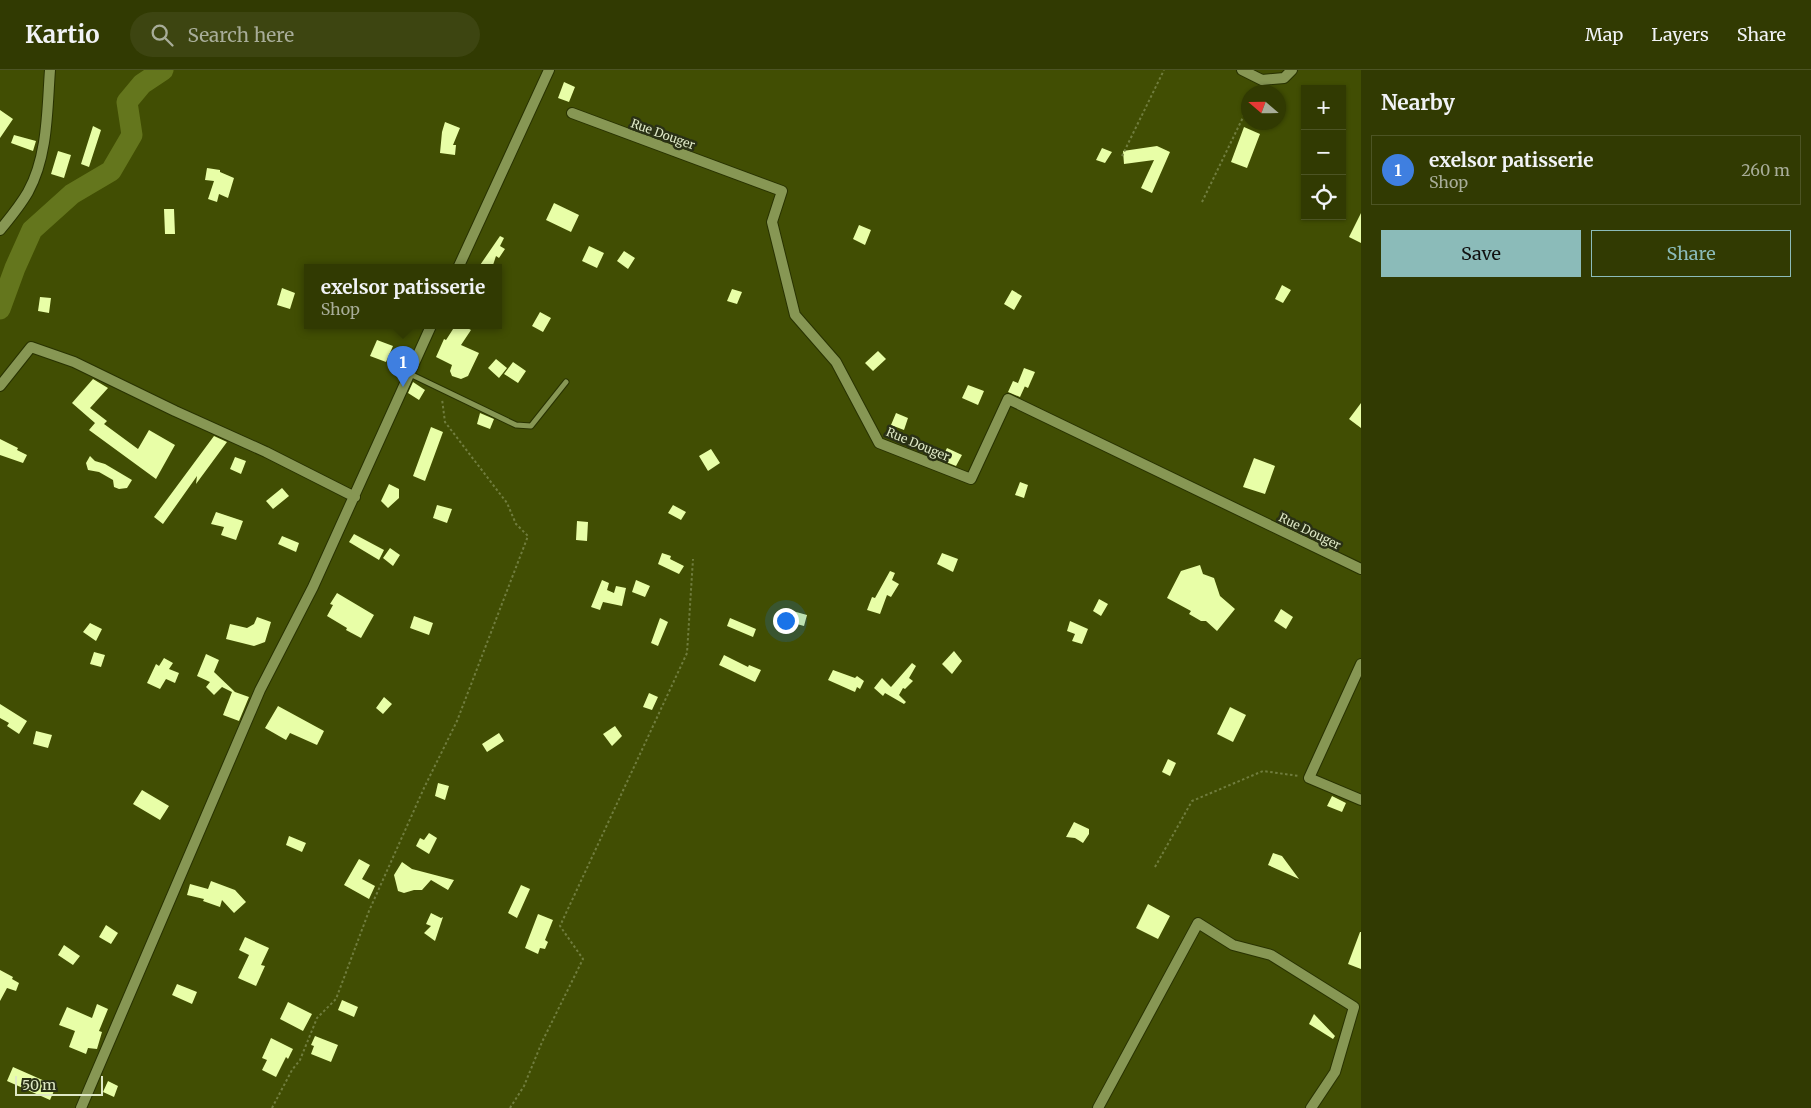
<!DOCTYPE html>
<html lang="en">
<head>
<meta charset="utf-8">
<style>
	body { margin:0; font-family:Merriweather,serif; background:#3d4511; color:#f1f3f6 }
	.controls { position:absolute; right:15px; top:15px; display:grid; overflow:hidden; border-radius:0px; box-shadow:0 1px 4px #0004 }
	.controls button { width:45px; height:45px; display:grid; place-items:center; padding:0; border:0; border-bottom:1px solid #4c5424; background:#313a02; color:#f1f3f6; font:25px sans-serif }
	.compass { position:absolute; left:1241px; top:15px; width:45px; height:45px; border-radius:50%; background:#313a02; box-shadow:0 1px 4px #0004; rotate:290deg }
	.scale { position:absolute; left:15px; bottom:12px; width:88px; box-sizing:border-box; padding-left:5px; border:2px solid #dee8c6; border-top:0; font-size:14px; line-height:18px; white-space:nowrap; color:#dee8c6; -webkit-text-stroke:4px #2a3115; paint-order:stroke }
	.you { position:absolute; left:785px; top:550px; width:18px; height:18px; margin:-12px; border:4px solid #fff; border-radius:50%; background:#1a73e8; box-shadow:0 0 0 8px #1a73e833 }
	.badge { display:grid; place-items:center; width:32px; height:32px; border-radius:50%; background:#8bbbb9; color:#fff; font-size:16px; font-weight:700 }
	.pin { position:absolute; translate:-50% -41px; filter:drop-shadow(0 1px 2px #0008) }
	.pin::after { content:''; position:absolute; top:26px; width:18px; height:15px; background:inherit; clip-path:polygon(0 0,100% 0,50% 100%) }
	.popup { position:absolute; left:304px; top:194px; width:198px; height:65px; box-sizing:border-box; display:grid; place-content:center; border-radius:0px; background:#313a02; filter:drop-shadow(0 1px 4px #0005); font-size:16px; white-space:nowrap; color:#a8ad99 }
	.popup b { font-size:19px; color:#f1f3f6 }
	.popup::after { content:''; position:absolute; left:50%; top:100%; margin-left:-10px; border:10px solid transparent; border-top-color:#313a02 }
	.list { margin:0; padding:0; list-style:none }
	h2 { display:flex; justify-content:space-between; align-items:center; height:65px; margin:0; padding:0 20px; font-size:21px }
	h2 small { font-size:16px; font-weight:400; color:#a8ad99 }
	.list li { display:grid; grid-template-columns:32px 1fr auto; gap:15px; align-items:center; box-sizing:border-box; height:70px; margin:0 10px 10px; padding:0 10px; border:1px solid #4c5424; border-radius:0px }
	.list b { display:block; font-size:19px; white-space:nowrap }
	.list p { margin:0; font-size:16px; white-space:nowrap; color:#a8ad99 }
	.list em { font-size:16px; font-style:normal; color:#a8ad99 }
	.actions { display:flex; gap:10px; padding:15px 20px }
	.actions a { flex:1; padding:11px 0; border:1px solid #8bbbb9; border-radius:0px; text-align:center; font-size:18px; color:#8bbbb9 }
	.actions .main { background:#8bbbb9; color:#111 }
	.icon { flex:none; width:28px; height:28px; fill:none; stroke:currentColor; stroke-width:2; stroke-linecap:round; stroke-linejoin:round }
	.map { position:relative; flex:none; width:1361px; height:1038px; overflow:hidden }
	header { display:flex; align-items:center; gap:30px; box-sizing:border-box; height:70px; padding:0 25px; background:#313a02; border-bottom:1px solid #4c5424 }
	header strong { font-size:24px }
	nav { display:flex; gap:28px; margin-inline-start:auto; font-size:18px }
	.search { width:350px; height:45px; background:#3d4511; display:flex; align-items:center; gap:12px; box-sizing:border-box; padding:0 18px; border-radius:28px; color:#a8ad99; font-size:19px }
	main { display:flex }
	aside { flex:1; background:#313a02 }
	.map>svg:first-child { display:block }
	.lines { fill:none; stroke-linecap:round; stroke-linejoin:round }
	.river { stroke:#64761d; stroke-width:21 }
	.building { fill:#e8fea7 }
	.lane-casing { stroke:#283200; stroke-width:7 }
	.street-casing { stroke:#283200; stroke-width:12 }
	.path { stroke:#707d3e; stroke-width:2; stroke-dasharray:2.5 2.5; stroke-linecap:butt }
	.lane { stroke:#879754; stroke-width:5 }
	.street { stroke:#879754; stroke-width:10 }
	.labels { text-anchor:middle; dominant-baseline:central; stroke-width:5; stroke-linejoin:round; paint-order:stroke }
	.street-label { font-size:12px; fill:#dee8c6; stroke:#2a3115 }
</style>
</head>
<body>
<header>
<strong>Kartio</strong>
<div class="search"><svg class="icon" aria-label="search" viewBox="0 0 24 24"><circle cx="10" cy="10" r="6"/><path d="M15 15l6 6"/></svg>Search here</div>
<nav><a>Map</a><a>Layers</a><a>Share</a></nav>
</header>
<main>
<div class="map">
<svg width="1361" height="1038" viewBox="0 0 1361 1038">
	<rect width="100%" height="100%" fill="#414e03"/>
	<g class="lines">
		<path class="river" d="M0,239L15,198L32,160L72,124L111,101L132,65L127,32L142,14L163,0"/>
	</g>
	<path class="building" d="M564,12L575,17L569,32L558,28Z
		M0,40L13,49L0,68Z
		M445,52L460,58L453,75H456L455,85L440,83L442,62Z
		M93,56L101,60L89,97L81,94Z
		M1244,57L1260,64L1247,98L1231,92Z
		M14,65L36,71L33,81L11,73Z
		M1157,76L1170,82L1152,123L1141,118L1154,90L1124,94L1123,81Z
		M1102,78L1112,82L1105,93L1096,90Z
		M58,81L71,85L64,108L51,104Z
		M207,98L220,100V102L234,108L228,128L219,124L217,132L208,129L214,111L205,110Z
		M554,133L579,145L571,162L546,150Z
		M164,139H174L175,164H165Z
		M1361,143V173L1349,167Z
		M859,155L871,160L865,175L853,169Z
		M500,166L504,168L500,176L505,179L499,188L496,186L492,198H478Z
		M589,176L604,183L597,198L582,191Z
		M624,181L635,188L628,199L617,191Z
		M1282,215L1291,220L1283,233L1275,229Z
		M282,218L295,223L290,239L277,235Z
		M732,219L742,222L737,234L727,231Z
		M1012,220L1022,226L1014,240L1004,234Z
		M40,227L51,228L49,243L38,241Z
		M540,242L551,248L543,262L532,256Z
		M455,256H464L471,260L461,275L479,283L468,306L461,309L452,306L450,301L452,295L436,287L444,269L446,270Z
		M377,270L393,276L386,292L370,286Z
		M878,281L886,289L873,301L865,293Z
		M496,289L507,298L499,308L488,298Z
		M513,292L526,301L518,313L504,304Z
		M1024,298L1035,302L1028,318L1018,313Z
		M93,309L108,318L90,338L107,351L104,354L138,379L149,360L175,375L156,409L89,360L95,353L72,333Z
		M1013,311L1025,316L1020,327L1008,322Z
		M413,312L425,320L419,330L408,323Z
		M968,315L984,321L978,335L962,328Z
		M1361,333V358L1349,349Z
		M480,343L494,349L490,359L477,354Z
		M896,343L908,348L904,360L891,355Z
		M431,357L443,362L425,411L413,406Z
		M214,366L227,372L196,414L197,406L163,454L154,447Z
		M0,369L18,378L17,380L27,385L23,393L0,385Z
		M947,378L962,385L956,396L941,390Z
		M711,379L720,393L708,401L699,386Z
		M90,386L95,391L105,394L132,410L127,418L119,419L114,417L113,410L99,402L88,400L86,393Z
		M235,387L246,391L241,404L230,399Z
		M1254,388L1275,396L1265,424L1243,417Z
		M1020,412L1028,415L1024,428L1015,425Z
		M389,414L399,419V428L388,438L381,431Z
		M282,418L289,426L273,439L266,431Z
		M437,435L452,439L447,453L433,448Z
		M673,435L686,442L681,450L668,443Z
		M216,442L243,451L236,470L221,465L224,457L211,454Z
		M577,451L588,452L587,471L576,470Z
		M354,464L384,480L379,490L349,472Z
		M282,466L299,473L296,482L278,474Z
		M390,478L400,485L393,496L383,488Z
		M662,483L671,486L670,489L684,496L679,504L658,494Z
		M942,483L958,489L953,502L937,494Z
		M1200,495L1203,504L1214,508L1220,526L1235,539L1217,561L1206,551H1201L1189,544L1191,541L1167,528L1181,501Z
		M890,501L895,503L892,510L899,514L891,527L887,525L880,544L867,540L872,527L875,528Z
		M602,510L609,513L607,520L614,523L616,516L626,518L622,536L603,532L600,540L591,537Z
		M636,510L650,516L645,527L632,522Z
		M337,523L374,545L361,568L346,560L347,558L327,546L333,535L330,534Z
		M1099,529L1108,534L1101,546L1093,541Z
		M1281,539L1293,547L1286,559L1274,551Z
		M789,540L807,545L804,556L786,551Z
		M414,546L433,553L429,565L410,558Z
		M257,547L271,552L265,572L254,576L226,569L230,554L247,558L254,554Z
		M660,548L668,552L658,576L651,573Z
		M730,548L756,559L753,567L727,556Z
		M1070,551L1088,559L1082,574L1072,571L1075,564L1067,561Z
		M90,553L102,559L96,571L83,562Z
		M954,581L962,591L952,604L942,594Z
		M94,582L105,585L101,597L90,594Z
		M206,584L219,590L214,602L235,622L249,627L239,651L223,645L232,622L222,617L214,625L206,617L210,612L197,606Z
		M724,585L748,597L749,595L761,600L755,612L719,595Z
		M164,588L173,593L169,599L179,603L175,613L166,609L160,619L147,613L156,594L159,596Z
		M912,593L916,596L909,608L913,611L905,619L903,618L899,625L906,632L904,634L885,623L883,626L874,618L882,608L891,617Z
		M833,600L855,608L857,606L864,611L860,619L857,617L855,622L828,610Z
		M649,623L658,627L652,640L643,637Z
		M384,627L392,634L383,644L376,638Z
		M0,634L27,651L19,664L7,656L9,653L0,648Z
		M278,636L324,661L317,675L290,663L286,670L265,658Z
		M1230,637L1246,645L1233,672L1217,664Z
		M615,656L622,666L612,676L603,664Z
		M36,661L52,665L48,678L33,674Z
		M499,663L504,671L487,682L482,674Z
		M1168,689L1176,693L1170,706L1162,702Z
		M438,713L449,716L445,730L435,726Z
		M142,720L169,736L160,750L133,734Z
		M1332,726L1346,733L1342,742L1327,736Z
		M1074,752L1089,759V764L1083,773L1075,768L1066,767Z
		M429,763L437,768L429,784L416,776L420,768L424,770Z
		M289,766L306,773L302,782L286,775Z
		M1273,783L1282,786L1299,809L1268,795Z
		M359,789L370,795L362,809L375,816L369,829L344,815Z
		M402,792L412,799L454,810L448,820L431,810L422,820H414L404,823L398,821L394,805Z
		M211,811L235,820L246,832L234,843L222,830L220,837L203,831L204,829L187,825L190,814L208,819Z
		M521,815L530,819L517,848L508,843Z
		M1148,834L1170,846L1158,869L1136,858Z
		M431,843L441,848L443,847L435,871L424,863L431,856L426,854Z
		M538,844L553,850L545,870L548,872L545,879L540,878L538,884L525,878Z
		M106,855L118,863L111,874L99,867Z
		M1360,862H1361V899L1348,894Z
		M245,867L269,878L261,895L265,896L256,916L238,908L249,885L239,880Z
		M64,875L80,886L73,895L58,885Z
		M0,900L13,907L12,909L19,913L16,921L7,918L0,931Z
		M177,914L197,922L192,934L172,925Z
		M342,930L358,937L354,947L338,940Z
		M288,932L312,944L303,961L280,949Z
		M97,934L108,939L99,961L102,962L97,979L88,978L86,984L69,977L75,961L59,955L67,937L92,948Z
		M1314,944L1335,966L1333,969L1309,954Z
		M315,966L338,975L331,992L311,984L314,976L311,975Z
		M271,968L293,979L288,989L286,987L276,1007L262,1000L267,990L262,988Z
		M13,997L56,1016L50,1030L7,1011Z
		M108,1011L118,1016L114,1027L103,1022Z"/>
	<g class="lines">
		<g class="lane-casing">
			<path id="lane" d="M410,304L516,355L531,356L566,312"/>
		</g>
		<g class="street-casing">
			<path id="street" d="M1242,0L1262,10L1284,8L1292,0
				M572,43L782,121L772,152L795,245L836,292L879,373L971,409L1008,329L1361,499
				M0,160C10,148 20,136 28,122C48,86 47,40 50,0
				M458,198L549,0
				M0,316L31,277L74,292L175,341L266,382L355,427
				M1361,594L1309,708L1361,730
				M81,1038L260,620L313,517L431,256
				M1098,1038L1198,853L1233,875L1271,885L1354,937L1335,1002L1311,1038"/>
		</g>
		<path class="path" d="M1122,86L1164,0
			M1202,132L1248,37
			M1155,797L1192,731L1263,701L1299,706
			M272,1038L292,1000L300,990L317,948L336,929L369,841L424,718L457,651L528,466L516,454L507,433L445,352L442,329
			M510,1038L524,1016L542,972L583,889L560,856L687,583L693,489"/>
		<use href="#lane" class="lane"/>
		<use href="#street" class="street"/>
	</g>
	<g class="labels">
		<g class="street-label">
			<text transform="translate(663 64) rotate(20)">Rue Douger</text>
			<text transform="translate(918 374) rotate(23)">Rue Douger</text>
			<text transform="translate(1310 461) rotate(26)">Rue Douger</text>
		</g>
	</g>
</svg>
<div class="controls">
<button>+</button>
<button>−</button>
<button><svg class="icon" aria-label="locate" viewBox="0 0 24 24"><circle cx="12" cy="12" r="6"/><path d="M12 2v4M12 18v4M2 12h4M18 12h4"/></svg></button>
</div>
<svg class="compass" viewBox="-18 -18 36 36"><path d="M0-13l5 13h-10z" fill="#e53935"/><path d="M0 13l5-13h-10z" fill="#a8ad99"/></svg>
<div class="scale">50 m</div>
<div class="you"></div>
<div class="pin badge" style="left:403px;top:317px;background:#3f7fe0">1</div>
<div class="popup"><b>exelsor patisserie</b>Shop</div>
</div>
<aside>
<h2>Nearby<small></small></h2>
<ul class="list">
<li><span class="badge" style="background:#3f7fe0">1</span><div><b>exelsor patisserie</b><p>Shop</p></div><em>260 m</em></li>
</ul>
<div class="actions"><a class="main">Save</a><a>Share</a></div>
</aside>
</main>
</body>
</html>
